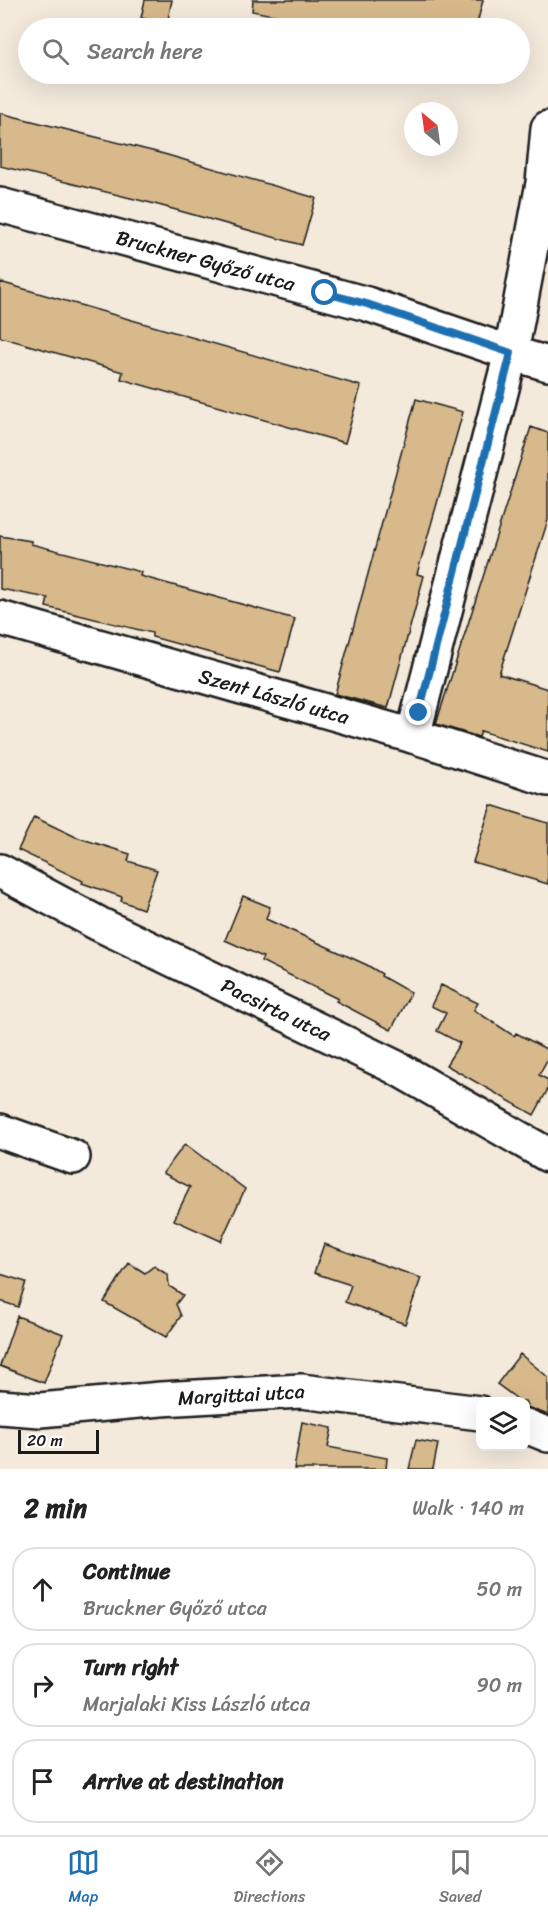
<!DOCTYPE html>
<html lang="en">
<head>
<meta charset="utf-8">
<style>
	body { margin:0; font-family:Sriracha,sans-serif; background:#f6f6f6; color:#222 }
	.controls { position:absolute; right:18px; bottom:18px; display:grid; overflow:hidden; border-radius:12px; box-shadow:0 6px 24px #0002 }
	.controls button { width:54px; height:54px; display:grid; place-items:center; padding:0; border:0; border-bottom:2px solid #e0e0e0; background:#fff; color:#222; font:30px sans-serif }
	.compass { position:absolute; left:404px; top:102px; width:54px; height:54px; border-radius:50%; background:#fff; box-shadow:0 6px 24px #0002; rotate:331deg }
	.scale { position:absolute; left:18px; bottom:15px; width:81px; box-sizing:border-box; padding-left:6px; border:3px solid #1c1c1c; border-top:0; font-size:16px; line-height:21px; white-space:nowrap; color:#1c1c1c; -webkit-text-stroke:4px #fff; paint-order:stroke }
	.stop { position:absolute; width:18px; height:18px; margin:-14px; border:4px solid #1f6fb2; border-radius:50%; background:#fff }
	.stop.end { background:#1f6fb2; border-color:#fff; box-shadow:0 2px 6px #0008 }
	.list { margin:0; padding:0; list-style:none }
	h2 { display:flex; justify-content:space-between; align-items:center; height:78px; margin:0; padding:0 24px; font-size:26px }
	h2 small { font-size:20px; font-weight:400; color:#767676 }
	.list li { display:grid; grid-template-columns:39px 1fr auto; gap:18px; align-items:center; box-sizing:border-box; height:84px; margin:0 12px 12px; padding:0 12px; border:2px solid #e0e0e0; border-radius:24px }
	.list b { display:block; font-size:22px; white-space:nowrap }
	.list p { margin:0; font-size:20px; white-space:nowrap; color:#767676 }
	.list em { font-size:20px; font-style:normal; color:#767676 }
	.icon { flex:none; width:33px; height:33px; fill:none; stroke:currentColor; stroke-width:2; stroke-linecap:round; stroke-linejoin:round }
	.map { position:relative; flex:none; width:548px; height:1469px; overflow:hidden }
	.search { position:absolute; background:#fff; box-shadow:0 6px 24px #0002; left:18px; right:18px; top:18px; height:66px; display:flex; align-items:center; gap:15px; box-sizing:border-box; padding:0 21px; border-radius:33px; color:#767676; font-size:22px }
	.sheet { height:366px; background:#fff }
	nav { display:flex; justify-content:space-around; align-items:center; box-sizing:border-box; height:84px; border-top:2px solid #e0e0e0; background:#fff; font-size:16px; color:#767676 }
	nav a { display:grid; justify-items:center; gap:3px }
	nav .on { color:#1f6fb2 }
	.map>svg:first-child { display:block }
	.building { fill:#d7b98b; stroke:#1c1c1c; stroke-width:1.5 }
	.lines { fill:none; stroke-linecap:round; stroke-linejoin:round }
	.minor-casing { stroke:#1c1c1c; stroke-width:38 }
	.minor { stroke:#fff; stroke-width:33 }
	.route { stroke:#1f6fb2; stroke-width:8 }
	.labels { text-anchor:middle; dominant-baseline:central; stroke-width:5; stroke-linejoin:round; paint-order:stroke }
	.street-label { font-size:20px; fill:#1c1c1c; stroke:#fff }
</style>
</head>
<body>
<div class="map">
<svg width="548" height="1469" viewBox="0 0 548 1469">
	<rect width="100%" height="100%" fill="#f3eadc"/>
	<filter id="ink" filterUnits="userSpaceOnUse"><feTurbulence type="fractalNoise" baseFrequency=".0167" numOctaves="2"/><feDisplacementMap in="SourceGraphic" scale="12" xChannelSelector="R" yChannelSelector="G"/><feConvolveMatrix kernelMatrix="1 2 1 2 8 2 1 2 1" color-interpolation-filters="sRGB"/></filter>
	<g filter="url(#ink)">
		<path class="building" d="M145,0H172L167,24L141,18Z
			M253,0H483L476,28H450L421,21L420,28L333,27L252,11Z
			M0,113L164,154L316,198L302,245L151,203L0,166Z
			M0,282L361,386L345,443L121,379L123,372L0,337Z
			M416,399L463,412L417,574L424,576L388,708L335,694Z
			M531,427L548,433V520L499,674L548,689V752L481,731L479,737L436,724Z
			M0,536L31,541V544L141,572L140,576L295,619L280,672L152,637V633L46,607L48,598L0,589Z
			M491,805L548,823V884L473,862Z
			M34,817L76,837L130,854L128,861L157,870L143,909L121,901L122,897L82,883L83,881L18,850Z
			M243,896L270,907L266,919L367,965L382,974L381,976L411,993L391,1030L336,1001L338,999L261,961L263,957L225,940Z
			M441,985L478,1003L474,1010L514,1036L516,1033L548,1050V1058L539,1075L548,1080V1089L534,1115L446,1065L460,1043L437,1031L446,1013L431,1006Z
			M185,1144L245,1189L221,1241L174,1220L190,1187L163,1173Z
			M324,1244L421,1278L405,1324L345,1302L351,1285L314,1273Z
			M129,1263L145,1273L154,1266L168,1275L169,1286L183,1295L176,1304L181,1316L166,1337L104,1302Z
			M0,1274L26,1282L18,1307L0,1301Z
			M17,1316L63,1334L44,1383L0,1366Z
			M520,1354L548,1377V1415L529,1408L525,1401H520L497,1384Z
			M302,1422L332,1428L328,1447L387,1458L386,1469H294Z
			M416,1440L438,1444L433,1469H409Z"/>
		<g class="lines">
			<g class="minor-casing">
				<g id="minor">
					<path id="s1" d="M0,205L367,304L511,353L548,364"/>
					<path id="s2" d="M0,618L413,736L548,779"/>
					<path d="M413,736L511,353L543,183L548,128"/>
					<path id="s3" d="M0,871L99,924L395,1067L548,1155"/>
					<path d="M0,1131L73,1157"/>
					<path id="s4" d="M0,1407L40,1410L161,1399L301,1391L480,1413"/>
					<path d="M526,1426L548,1435"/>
				</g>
			</g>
			<use href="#minor" class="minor"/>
		</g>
	</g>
	<g class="lines" filter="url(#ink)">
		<path class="route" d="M325,293L367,304L511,353L419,713"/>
	</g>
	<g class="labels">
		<g class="street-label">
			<text stroke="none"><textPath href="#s1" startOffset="213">Bruckner Győző utca</textPath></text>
			<text stroke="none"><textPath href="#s2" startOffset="285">Szent László utca</textPath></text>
			<text stroke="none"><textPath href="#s3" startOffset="309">Pacsirta utca</textPath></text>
			<text stroke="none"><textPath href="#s4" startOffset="242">Margittai utca</textPath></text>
		</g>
	</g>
</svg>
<div class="controls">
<button><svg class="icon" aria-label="layers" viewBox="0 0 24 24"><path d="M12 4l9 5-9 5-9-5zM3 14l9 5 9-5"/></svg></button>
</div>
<svg class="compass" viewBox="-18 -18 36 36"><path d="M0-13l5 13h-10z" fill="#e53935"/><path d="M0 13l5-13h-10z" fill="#767676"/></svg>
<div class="scale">20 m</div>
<div class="stop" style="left:325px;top:293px"></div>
<div class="stop end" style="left:419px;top:713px"></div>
<div class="search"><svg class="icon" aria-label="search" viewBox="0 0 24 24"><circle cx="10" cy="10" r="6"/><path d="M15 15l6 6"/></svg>Search here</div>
</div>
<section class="sheet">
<h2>2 min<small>Walk · 140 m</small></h2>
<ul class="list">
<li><svg class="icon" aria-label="ahead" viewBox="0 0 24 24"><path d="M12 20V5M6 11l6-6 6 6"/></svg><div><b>Continue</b><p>Bruckner Győző utca</p></div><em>50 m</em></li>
<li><svg class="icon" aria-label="right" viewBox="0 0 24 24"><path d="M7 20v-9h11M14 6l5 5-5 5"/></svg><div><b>Turn right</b><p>Marjalaki Kiss László utca</p></div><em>90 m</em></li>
<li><svg class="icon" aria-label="arrive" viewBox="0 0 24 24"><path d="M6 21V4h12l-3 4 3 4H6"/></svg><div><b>Arrive at destination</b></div></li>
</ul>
</section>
<nav>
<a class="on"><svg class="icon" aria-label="map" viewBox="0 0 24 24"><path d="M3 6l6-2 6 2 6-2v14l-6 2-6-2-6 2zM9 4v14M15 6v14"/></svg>Map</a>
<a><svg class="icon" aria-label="directions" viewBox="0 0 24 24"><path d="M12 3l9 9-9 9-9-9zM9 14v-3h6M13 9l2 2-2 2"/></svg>Directions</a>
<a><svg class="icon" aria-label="saved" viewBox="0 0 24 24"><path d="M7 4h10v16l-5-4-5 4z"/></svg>Saved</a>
</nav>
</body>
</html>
